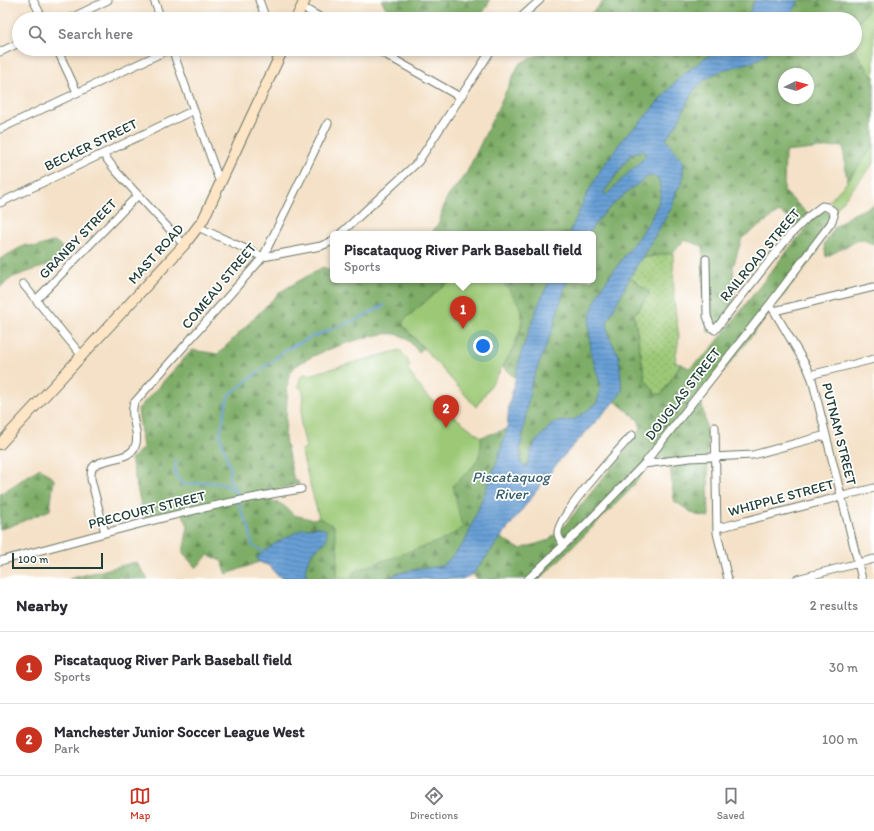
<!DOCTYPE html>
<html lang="en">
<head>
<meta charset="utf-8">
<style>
	body { margin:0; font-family:Itim,sans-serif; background:#f2f2f3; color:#2b2b33 }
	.compass { position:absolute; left:778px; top:68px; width:36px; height:36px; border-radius:50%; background:#fff; box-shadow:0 2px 6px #0003; rotate:85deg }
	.scale { position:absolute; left:12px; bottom:10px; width:91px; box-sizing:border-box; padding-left:4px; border:2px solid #1f3d34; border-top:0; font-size:11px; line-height:14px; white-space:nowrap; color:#1f3d34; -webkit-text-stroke:3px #fff; paint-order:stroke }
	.you { position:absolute; left:483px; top:346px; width:14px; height:14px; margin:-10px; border:3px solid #fff; border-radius:50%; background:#1a73e8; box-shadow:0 0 0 6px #1a73e833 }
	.badge { display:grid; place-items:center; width:26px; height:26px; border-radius:50%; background:#c8321e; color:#fff; font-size:13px; font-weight:700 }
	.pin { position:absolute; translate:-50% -33px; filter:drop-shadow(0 1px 2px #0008) }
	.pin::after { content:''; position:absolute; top:21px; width:14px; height:12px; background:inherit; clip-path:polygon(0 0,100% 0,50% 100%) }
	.popup { position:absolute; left:330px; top:231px; width:266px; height:52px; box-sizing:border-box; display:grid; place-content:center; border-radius:6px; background:#fff; filter:drop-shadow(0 1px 3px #0005); font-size:13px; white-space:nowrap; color:#7c7c81 }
	.popup b { font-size:15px; color:#2b2b33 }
	.popup::after { content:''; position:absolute; left:50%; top:100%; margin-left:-8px; border:8px solid transparent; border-top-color:#fff }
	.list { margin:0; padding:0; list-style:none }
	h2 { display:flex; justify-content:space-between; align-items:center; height:52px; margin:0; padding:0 16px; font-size:17px }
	h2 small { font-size:13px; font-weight:400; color:#7c7c81 }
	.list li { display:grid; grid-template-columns:26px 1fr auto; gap:12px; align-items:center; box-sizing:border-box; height:72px; padding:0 16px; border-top:1px solid #e1e1e2 }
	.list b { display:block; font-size:15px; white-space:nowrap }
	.list p { margin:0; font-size:13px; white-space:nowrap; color:#7c7c81 }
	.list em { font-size:13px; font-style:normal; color:#7c7c81 }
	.icon { flex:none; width:22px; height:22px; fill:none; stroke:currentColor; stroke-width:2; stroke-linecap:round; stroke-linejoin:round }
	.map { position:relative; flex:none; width:874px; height:579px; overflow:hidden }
	.search { position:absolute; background:#fff; box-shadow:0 2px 6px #0003; left:12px; right:12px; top:12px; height:44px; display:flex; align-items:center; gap:10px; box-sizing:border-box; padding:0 14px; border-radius:22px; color:#7c7c81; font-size:15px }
	.sheet { height:196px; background:#fff }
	nav { display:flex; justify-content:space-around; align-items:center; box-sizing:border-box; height:56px; border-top:1px solid #e1e1e2; background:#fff; font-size:11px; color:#7c7c81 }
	nav a { display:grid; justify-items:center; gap:2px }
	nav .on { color:#c8321e }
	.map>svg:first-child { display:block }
	.grass { fill:url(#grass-dots); stroke:#5e8356 }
	.forest { fill:url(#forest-firs); stroke:#4e754e; fill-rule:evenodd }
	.pitch { fill:#9dc977; stroke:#5e8356 }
	.water { fill:url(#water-rules); stroke:#446e84; fill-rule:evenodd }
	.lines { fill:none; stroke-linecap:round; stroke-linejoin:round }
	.stream { stroke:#689fd5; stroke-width:2 }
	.minor-casing { stroke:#6a7667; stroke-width:9 }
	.secondary-casing { stroke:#6a7667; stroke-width:12 }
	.minor { stroke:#fff; stroke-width:7 }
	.secondary { stroke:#fde5c5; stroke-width:10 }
	.labels { text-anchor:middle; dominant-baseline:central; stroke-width:3.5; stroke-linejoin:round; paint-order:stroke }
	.street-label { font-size:14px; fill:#1f3d34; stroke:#fff }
	.water-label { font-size:15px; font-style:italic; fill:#395f6c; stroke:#fff }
</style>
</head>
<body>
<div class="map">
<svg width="874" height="579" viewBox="0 0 874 579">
	<defs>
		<pattern id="grass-dots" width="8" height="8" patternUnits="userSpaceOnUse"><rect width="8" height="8" fill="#9dc977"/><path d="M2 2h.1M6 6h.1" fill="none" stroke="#7fa462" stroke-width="1.8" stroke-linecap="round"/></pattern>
		<pattern id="forest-firs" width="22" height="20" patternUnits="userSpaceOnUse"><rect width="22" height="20" fill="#7ead68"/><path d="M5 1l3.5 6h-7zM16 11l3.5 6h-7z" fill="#678e56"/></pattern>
		<pattern id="water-rules" width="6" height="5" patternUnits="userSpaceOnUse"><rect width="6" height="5" fill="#689fd5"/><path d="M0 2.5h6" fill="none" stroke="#5583ae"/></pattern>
	</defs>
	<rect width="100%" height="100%" fill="#fff"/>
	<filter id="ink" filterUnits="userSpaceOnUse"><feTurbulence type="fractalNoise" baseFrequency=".025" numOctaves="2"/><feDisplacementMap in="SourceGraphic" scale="8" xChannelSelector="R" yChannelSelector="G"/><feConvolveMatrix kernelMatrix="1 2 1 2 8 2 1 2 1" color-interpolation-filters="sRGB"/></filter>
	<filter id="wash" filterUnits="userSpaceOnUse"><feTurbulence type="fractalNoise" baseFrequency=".012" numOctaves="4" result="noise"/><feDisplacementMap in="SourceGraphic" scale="16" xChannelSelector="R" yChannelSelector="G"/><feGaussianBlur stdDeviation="0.9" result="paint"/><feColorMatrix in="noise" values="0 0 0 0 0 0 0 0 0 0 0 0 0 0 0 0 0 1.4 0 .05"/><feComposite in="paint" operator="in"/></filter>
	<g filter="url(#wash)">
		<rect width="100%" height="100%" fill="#f4e1c7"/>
		<path class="grass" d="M673,253L674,301L679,337L675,362L681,364L662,394H656L645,379L634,315L650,293L630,277L641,258Z"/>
		<path class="forest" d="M381,0H490L482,15L475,19L434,18L433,19H393Z
			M605,0H755L747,19H585Z
			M799,0H866L868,10L855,28V19H789Z
			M549,49H719L702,60L679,78L637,126L626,135L601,169L586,196L569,234H431L439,222L446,199L467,172L519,64Z
			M771,49H854L874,78V146L847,182L843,146L785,152L784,191L809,215L800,226L779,212L742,238L733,267L735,307L716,333L708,332L703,301V246L684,240L673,253L641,258L672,207L676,192L682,183L684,162L676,154L666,139L677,124L689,96L702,82L719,71L767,53ZM784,74H808V98H784Z
			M643,149L646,156L605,197L604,192L632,154Z
			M649,176H658L661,191L659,202L650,221L602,287L589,325L591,352L601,387L597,403L576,419L553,423L534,444L526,467L521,464L520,450L531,384L552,331L567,280H593V234H588C603,210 627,191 649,176Z
			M874,205V244L860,239L826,257L824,244L835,227L851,215Z
			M822,209L831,215L830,220L820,232L819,250L701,400L707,430L709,517L696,515L674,501L670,466L663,457L655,458L628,492L540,579H476L473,574L501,538L520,549L549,540L565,525L625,451L641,428L638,420L615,401L622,390L619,356L608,335L607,322L630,277L650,293L634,315L645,379L656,394H662L681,364L689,368L709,352L783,256Z
			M55,241L63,248L54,263L13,277L0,287V259L25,245L36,247Z
			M323,267L333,272V280H451L404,320L403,325L423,348L419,353C412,344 407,336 395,334C375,331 316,352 299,364C293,367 290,373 288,379L285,439L294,481H298L299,484L269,491L273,501L283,505L294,515L311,519L319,518L334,525L338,553L337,576L349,579H308L306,577L305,568L314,551L325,541L327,534L319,527L302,529L276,543L257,557L259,562L227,574L221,560L208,555L196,568L183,553L188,526L181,510L144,520L131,459L143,448L138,409L192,350L218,354L280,292Z
			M501,280H550C535,312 523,344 515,378L503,367C510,353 526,328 521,312C518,301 508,289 501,280Z
			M507,429L498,459L466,540L454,555L442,566L411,570L394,575L389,579H351L354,571L445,539L453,485L474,466L481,446V437Z
			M40,468L54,479L50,510L11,526L0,529V494Z
			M136,562L148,579H123V576L110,579H69Z"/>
		<path class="pitch" d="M866,0H874V78L854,49H855V28L868,10Z
			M874,146V163L836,209L835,206L829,201L847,182Z
			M451,280H501C508,289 518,300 521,311C528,335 489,388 476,407L403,325L404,320Z
			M400,350L407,359L410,367L407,369L425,394L481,437C482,463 470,470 453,485L462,528L445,539L354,571L351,579L337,577L338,553L334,526L319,518L301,450L306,448L301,424L303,391L298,386C300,381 299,375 306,374L308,375Z"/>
		<path class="water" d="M755,0H799L789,19H747Z
			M719,49H771C755,69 723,63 702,82C689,93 685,109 677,124C674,129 670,134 666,139L676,154L684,162L682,183L676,192L672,207L630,277L607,322L608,335L619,356L622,391L615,401L560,460L473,574L462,579H389L394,575L411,570L442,566L454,555L466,540L498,459L507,429L509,405L522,350L539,303L550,280H567L552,331L531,384L520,450L521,464L526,467L534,444L553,423L576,419L597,403L601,387L591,352L589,325L592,309L602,287L650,221L659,202L661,191L658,177L649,176C627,191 603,210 588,234H569L586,196L601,169L626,135L637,126L679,78L702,60ZM643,150L646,156L605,196L604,192L631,154Z
			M319,527L326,530C327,533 327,538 325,542C322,545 318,547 315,550C308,557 302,571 308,579H283L275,573L270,566L259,562L257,557L276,543L302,529Z"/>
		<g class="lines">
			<path class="stream" d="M176,461L175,475L183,485L207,482L223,484L236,492
				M266,553L252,545L249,527L241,511L237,493L229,479L230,468L220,435L228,396L287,349L312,337L358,319L385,305"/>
		</g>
	</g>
	<g filter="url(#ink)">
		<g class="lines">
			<g class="minor-casing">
				<path id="minor" d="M33,0L43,19
					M154,0L161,19
					M259,0L266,19
					M302,7L323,19
					M69,19L108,0
					M519,19L540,0
					M57,49L77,92
					M172,49L220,183
					M376,49L460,97
					M0,52L19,43
					M0,129L170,49
					M103,154L116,171L184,245
					M0,203L194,110
					M198,227L263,257L321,246L333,241
					M340,234L418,162L492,49
					M23,284L82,356
					M36,300L138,195
					M770,304L807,367L812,379L862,579
					M774,311L874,287
					M810,375L874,359
					M715,427L717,533L728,579
					M644,464L690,458L753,455L826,435
					M717,526L722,527L874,488
					M105,533L91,479C91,476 91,472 92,469C96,458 123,461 132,451C144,438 128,418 134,403L263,257L328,123
					M564,545C562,542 558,538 558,534C556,516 618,451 632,435
					M0,561C100,535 199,505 301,489
					M528,579L586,524L644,464L770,304L831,223L834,216L833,211L827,207L822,206L809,216L789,236L715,330L711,327L707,316L706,259
					M797,579L874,559"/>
			</g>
			<g class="secondary-casing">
				<path id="secondary" d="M296,19L305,0
					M0,444L184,245L203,220L283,49"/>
			</g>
			<use href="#minor" class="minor"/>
			<use href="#secondary" class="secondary"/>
		</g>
	</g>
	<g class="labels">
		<g class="street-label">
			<text transform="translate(91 145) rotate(-26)">BECKER STREET</text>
			<text transform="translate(78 239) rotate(-46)">GRANBY STREET</text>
			<text transform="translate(156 254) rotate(-48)">MAST ROAD</text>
			<text transform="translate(760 255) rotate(-50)">RAILROAD STREET</text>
			<text transform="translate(219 286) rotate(-50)">COMEAU STREET</text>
			<text transform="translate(683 394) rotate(-52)">DOUGLAS STREET</text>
			<text transform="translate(839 434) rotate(76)">PUTNAM STREET</text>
			<text transform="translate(781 498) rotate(-15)">WHIPPLE STREET</text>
			<text transform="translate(147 510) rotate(-14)">PRECOURT STREET</text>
		</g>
		<g class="water-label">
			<text x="511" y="477">Piscataquog<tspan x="511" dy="17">River</tspan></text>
		</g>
	</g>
</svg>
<svg class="compass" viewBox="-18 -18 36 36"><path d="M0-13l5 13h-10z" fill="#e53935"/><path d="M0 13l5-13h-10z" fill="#7c7c81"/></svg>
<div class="scale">100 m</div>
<div class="you"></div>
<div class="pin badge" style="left:463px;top:329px">1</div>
<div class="popup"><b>Piscataquog River Park Baseball field</b>Sports</div>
<div class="pin badge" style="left:446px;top:428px">2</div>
<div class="search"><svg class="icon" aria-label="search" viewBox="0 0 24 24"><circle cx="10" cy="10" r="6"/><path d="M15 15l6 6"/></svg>Search here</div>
</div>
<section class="sheet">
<h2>Nearby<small>2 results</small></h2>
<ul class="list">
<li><span class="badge">1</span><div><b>Piscataquog River Park Baseball field</b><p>Sports</p></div><em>30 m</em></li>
<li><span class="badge">2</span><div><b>Manchester Junior Soccer League West</b><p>Park</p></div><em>100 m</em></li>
</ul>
</section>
<nav>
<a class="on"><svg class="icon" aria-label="map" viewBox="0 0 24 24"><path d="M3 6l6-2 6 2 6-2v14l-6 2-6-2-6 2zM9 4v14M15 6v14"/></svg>Map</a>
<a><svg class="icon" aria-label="directions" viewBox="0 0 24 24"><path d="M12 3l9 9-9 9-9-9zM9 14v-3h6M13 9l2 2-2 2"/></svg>Directions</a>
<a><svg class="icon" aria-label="saved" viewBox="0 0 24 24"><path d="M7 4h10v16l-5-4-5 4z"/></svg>Saved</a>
</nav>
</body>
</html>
